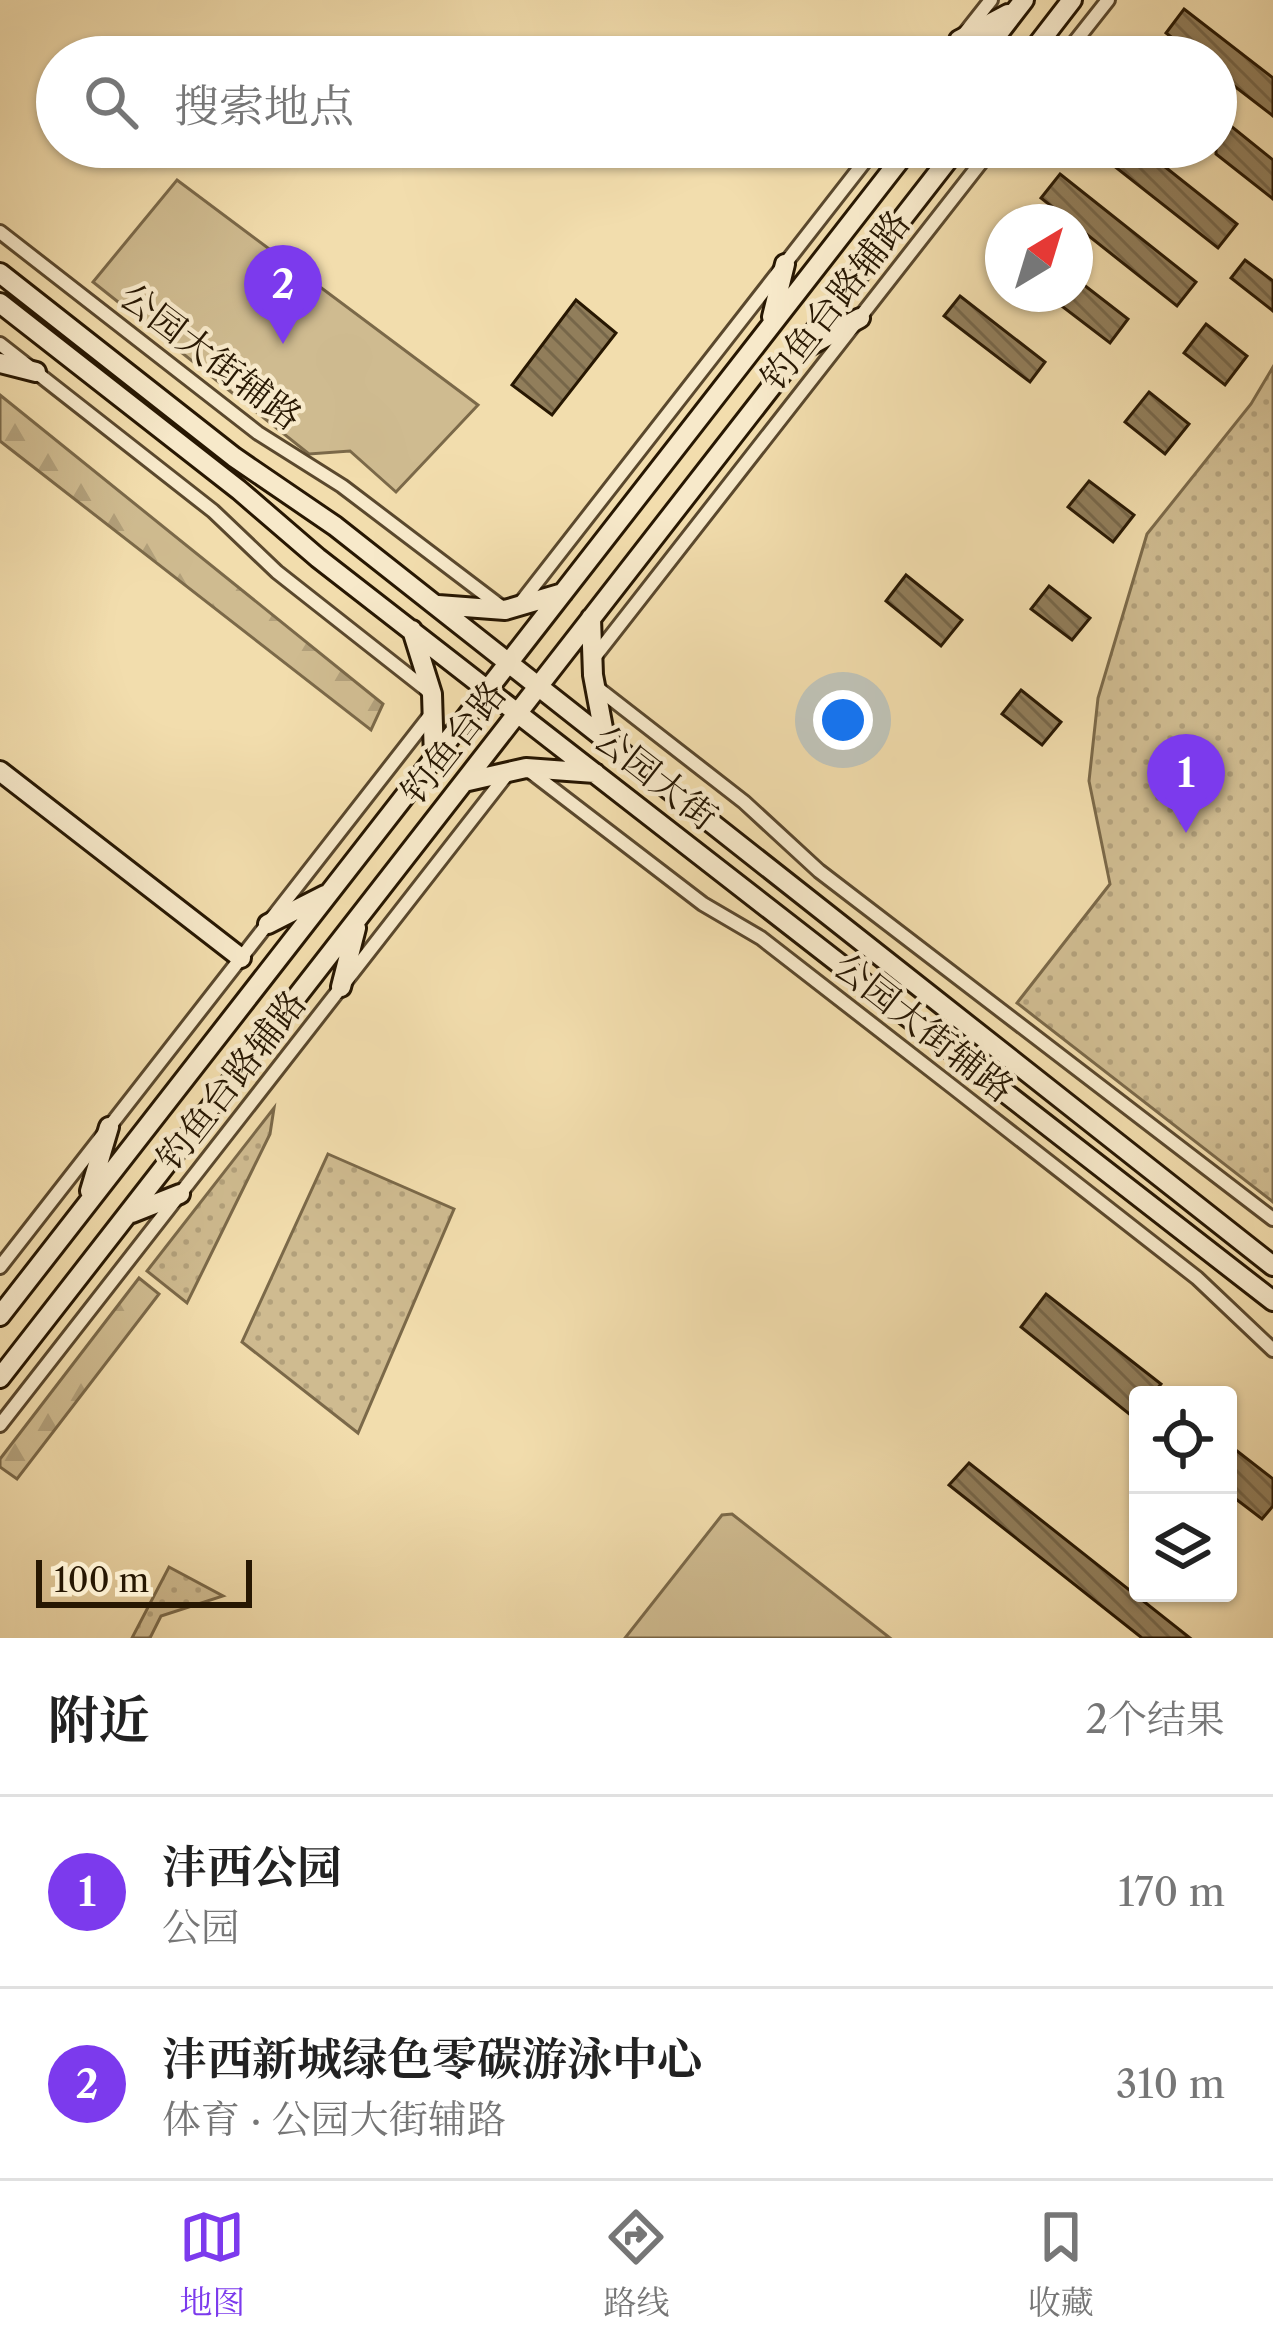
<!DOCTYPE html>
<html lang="zh">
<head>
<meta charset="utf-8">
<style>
	body { margin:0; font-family:"Libre Caslon Text","Noto Serif SC",serif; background:#f6f6f6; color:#222 }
	.controls { position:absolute; right:36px; bottom:36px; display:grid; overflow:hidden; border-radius:12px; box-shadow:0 3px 9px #0004 }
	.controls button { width:108px; height:108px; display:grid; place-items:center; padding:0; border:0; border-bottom:3px solid #e0e0e0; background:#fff; color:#222; font:60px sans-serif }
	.compass { position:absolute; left:985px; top:204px; width:108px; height:108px; border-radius:50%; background:#fff; box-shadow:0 3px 9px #0004; rotate:38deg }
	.scale { position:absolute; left:36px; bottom:30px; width:216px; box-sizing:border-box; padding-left:12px; border:6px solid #271702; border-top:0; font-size:33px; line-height:42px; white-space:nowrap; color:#271702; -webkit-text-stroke:9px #f7e9ca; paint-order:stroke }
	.you { position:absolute; left:843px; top:720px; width:42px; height:42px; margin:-30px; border:9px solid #fff; border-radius:50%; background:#1a73e8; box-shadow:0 0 0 18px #1a73e833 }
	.badge { display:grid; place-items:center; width:78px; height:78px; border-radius:50%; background:#7c3aed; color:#fff; font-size:39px; font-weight:700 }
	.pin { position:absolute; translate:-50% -99px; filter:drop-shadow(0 3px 6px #0008) }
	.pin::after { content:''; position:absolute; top:63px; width:42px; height:36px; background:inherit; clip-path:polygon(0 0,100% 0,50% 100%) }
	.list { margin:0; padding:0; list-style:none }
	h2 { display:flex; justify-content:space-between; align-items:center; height:156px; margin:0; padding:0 48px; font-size:51px }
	h2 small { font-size:39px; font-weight:400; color:#767676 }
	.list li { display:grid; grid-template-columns:78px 1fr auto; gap:36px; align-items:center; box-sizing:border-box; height:192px; padding:0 48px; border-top:3px solid #e0e0e0 }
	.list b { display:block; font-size:45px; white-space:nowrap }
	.list p { margin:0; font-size:39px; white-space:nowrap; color:#767676 }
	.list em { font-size:39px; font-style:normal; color:#767676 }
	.icon { flex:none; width:66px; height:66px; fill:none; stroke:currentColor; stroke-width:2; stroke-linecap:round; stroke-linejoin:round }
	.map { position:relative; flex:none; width:1273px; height:1638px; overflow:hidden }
	.search { position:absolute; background:#fff; box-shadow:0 3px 9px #0004; left:36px; right:36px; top:36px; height:132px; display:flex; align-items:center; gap:30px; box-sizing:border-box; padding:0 42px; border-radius:66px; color:#767676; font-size:45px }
	.sheet { height:540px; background:#fff }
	nav { display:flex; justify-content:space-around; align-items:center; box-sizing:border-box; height:168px; border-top:3px solid #e0e0e0; background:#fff; font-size:33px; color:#767676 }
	nav a { display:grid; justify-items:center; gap:6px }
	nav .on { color:#7c3aed }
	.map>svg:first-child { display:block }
	.grass { fill:url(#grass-dots); stroke:#7b6949; stroke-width:3 }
	.forest { fill:url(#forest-firs); stroke:#7b6949; stroke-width:3 }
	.garden { fill:#cfbb90; stroke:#7b6949; stroke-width:3 }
	.building { fill:url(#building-back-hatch); stroke:#271702; stroke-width:3 }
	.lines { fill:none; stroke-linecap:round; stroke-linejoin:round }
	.street-casing { stroke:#5a482d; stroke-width:18 }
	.secondary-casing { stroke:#271702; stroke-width:24 }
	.street { stroke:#f7e9ca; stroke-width:12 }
	.secondary { stroke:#f7e9ca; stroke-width:18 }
	.labels { text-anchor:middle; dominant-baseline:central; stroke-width:9; stroke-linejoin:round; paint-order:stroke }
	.street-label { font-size:36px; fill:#271702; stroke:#f7e9ca }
</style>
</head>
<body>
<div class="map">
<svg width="1273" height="1638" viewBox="0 0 1273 1638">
	<defs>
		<pattern id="grass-dots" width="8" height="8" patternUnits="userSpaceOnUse" patternTransform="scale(3)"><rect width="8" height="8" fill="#cfbb90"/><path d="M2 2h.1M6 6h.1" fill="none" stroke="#b2a07b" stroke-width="1.8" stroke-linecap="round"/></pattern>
		<pattern id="forest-firs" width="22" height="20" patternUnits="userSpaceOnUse" patternTransform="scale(3)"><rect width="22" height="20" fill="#cfbb90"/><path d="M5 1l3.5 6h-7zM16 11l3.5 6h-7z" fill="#b2a07b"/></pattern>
		<pattern id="building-back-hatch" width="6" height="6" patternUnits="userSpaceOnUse" patternTransform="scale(3)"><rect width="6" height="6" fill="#917e5b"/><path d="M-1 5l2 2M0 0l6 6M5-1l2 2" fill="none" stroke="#766649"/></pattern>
	</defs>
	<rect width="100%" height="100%" fill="#f2ddad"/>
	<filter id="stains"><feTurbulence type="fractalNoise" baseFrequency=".00167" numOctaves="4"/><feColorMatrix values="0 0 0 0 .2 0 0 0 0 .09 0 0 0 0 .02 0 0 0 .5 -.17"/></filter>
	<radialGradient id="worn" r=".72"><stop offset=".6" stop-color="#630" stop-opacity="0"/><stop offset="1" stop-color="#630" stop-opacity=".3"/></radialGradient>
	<path class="grass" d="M1273,367V1202L1017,1003L1110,884L1089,781L1098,698L1147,534L1251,404Z
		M274,1108L270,1134L187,1303L147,1271Z
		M328,1154L454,1209L358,1433L242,1342Z
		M169,1567L223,1596L161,1616L150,1638H132Z"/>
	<path class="forest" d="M0,395L383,704L371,730L0,441Z
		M139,1278L159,1294L17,1479L0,1467V1459Z"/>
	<path class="garden" d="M177,180L478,405L396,492L350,451L309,454L93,282Z
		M732,1514L890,1638H625L722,1515Z"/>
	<path class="building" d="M1184,9L1273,78V116L1216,72V57H1197L1166,33Z
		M1216,114L1273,160V199L1216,154Z
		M1090,147H1140L1237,224L1218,248Z
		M1060,174L1196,282L1177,306L1041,198Z
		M1245,260L1273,281V311L1231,278Z
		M1075,278L1128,319L1110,343L1046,294H1075Z
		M960,296L1045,362L1030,382L944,316Z
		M576,300L616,333L552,415L512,385Z
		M1206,324L1247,356L1225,385L1184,353Z
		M1149,392L1189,424L1165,454L1125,422Z
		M1089,481L1134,515L1113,542L1068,507Z
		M906,575L962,620L941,646L886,601Z
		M1049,586L1090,618L1072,640L1031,609Z
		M1021,690L1061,722L1042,745L1002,714Z
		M1046,1294L1161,1384L1152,1395H1138V1411L1133,1417L1021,1327Z
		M1228,1444L1273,1479V1506L1262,1519L1228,1493Z
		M969,1463L1190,1638H1142L949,1485Z"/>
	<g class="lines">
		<g class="street-casing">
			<path id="street" d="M946,57L991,0
				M1063,57L1108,0
				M0,232L258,433L342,486L504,609
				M0,344L213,511L277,572L432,694
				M519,605L876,147
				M593,659L993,147
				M595,686L744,802L819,871L1273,1219
				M527,769L703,904L761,938L954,1088L1197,1278L1273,1350
				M0,1267L432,713
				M0,1425L508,773"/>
		</g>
		<g class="secondary-casing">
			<path id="secondary" d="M959,40L1008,14
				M980,57L1024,0
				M1028,57L1072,0
				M0,273L234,457L335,526L1273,1266
				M0,303L239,490L318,558L1273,1301
				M772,317L785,264
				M809,346L860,318
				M0,363L36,372
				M438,605L505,610L563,593
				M591,618L593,675L605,739
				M412,630L432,694L434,759
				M0,771L241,958
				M464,782L526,768L595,773
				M268,924L325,895
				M341,987L356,928
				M90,1191L109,1127
				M132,1213L180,1194
				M0,1316L910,147
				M0,1378L958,147"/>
		</g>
		<use href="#street" class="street"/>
		<use href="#secondary" class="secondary"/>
	</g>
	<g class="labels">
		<g class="street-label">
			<text transform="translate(835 300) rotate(-52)">钓鱼台路辅路</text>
			<text transform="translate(211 356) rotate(37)">公园大街辅路</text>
			<text transform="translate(453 742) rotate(-52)">钓鱼台路</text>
			<text transform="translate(656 777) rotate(38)">公园大街</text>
			<text transform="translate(924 1027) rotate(38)">公园大街辅路</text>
			<text transform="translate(231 1080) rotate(-52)">钓鱼台路辅路</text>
		</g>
	</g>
	<rect width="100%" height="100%" filter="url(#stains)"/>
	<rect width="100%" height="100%" fill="url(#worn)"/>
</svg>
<div class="controls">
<button><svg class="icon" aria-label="locate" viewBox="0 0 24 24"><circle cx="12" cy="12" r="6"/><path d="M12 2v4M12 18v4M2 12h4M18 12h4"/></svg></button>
<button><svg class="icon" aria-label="layers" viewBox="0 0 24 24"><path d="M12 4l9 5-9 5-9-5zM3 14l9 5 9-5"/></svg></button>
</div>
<svg class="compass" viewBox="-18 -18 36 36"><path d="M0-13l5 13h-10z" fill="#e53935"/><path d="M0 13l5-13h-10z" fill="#767676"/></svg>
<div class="scale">100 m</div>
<div class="you"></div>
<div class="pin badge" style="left:1186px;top:833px">1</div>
<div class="pin badge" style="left:283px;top:344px">2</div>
<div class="search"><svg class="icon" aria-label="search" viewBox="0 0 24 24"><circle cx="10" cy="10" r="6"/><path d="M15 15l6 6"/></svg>搜索地点</div>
</div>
<section class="sheet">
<h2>附近<small>2个结果</small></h2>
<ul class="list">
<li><span class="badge">1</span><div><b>沣西公园</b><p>公园</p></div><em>170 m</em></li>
<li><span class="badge">2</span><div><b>沣西新城绿色零碳游泳中心</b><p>体育 · 公园大街辅路</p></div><em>310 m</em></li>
</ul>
</section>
<nav>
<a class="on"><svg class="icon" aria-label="map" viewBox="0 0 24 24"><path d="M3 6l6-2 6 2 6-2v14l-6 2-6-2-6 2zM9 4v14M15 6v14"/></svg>地图</a>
<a><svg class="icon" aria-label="directions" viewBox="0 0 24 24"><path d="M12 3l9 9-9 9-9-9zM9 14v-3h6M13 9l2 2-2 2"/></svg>路线</a>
<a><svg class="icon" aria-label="saved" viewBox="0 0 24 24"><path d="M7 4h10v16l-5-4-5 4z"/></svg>收藏</a>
</nav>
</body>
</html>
